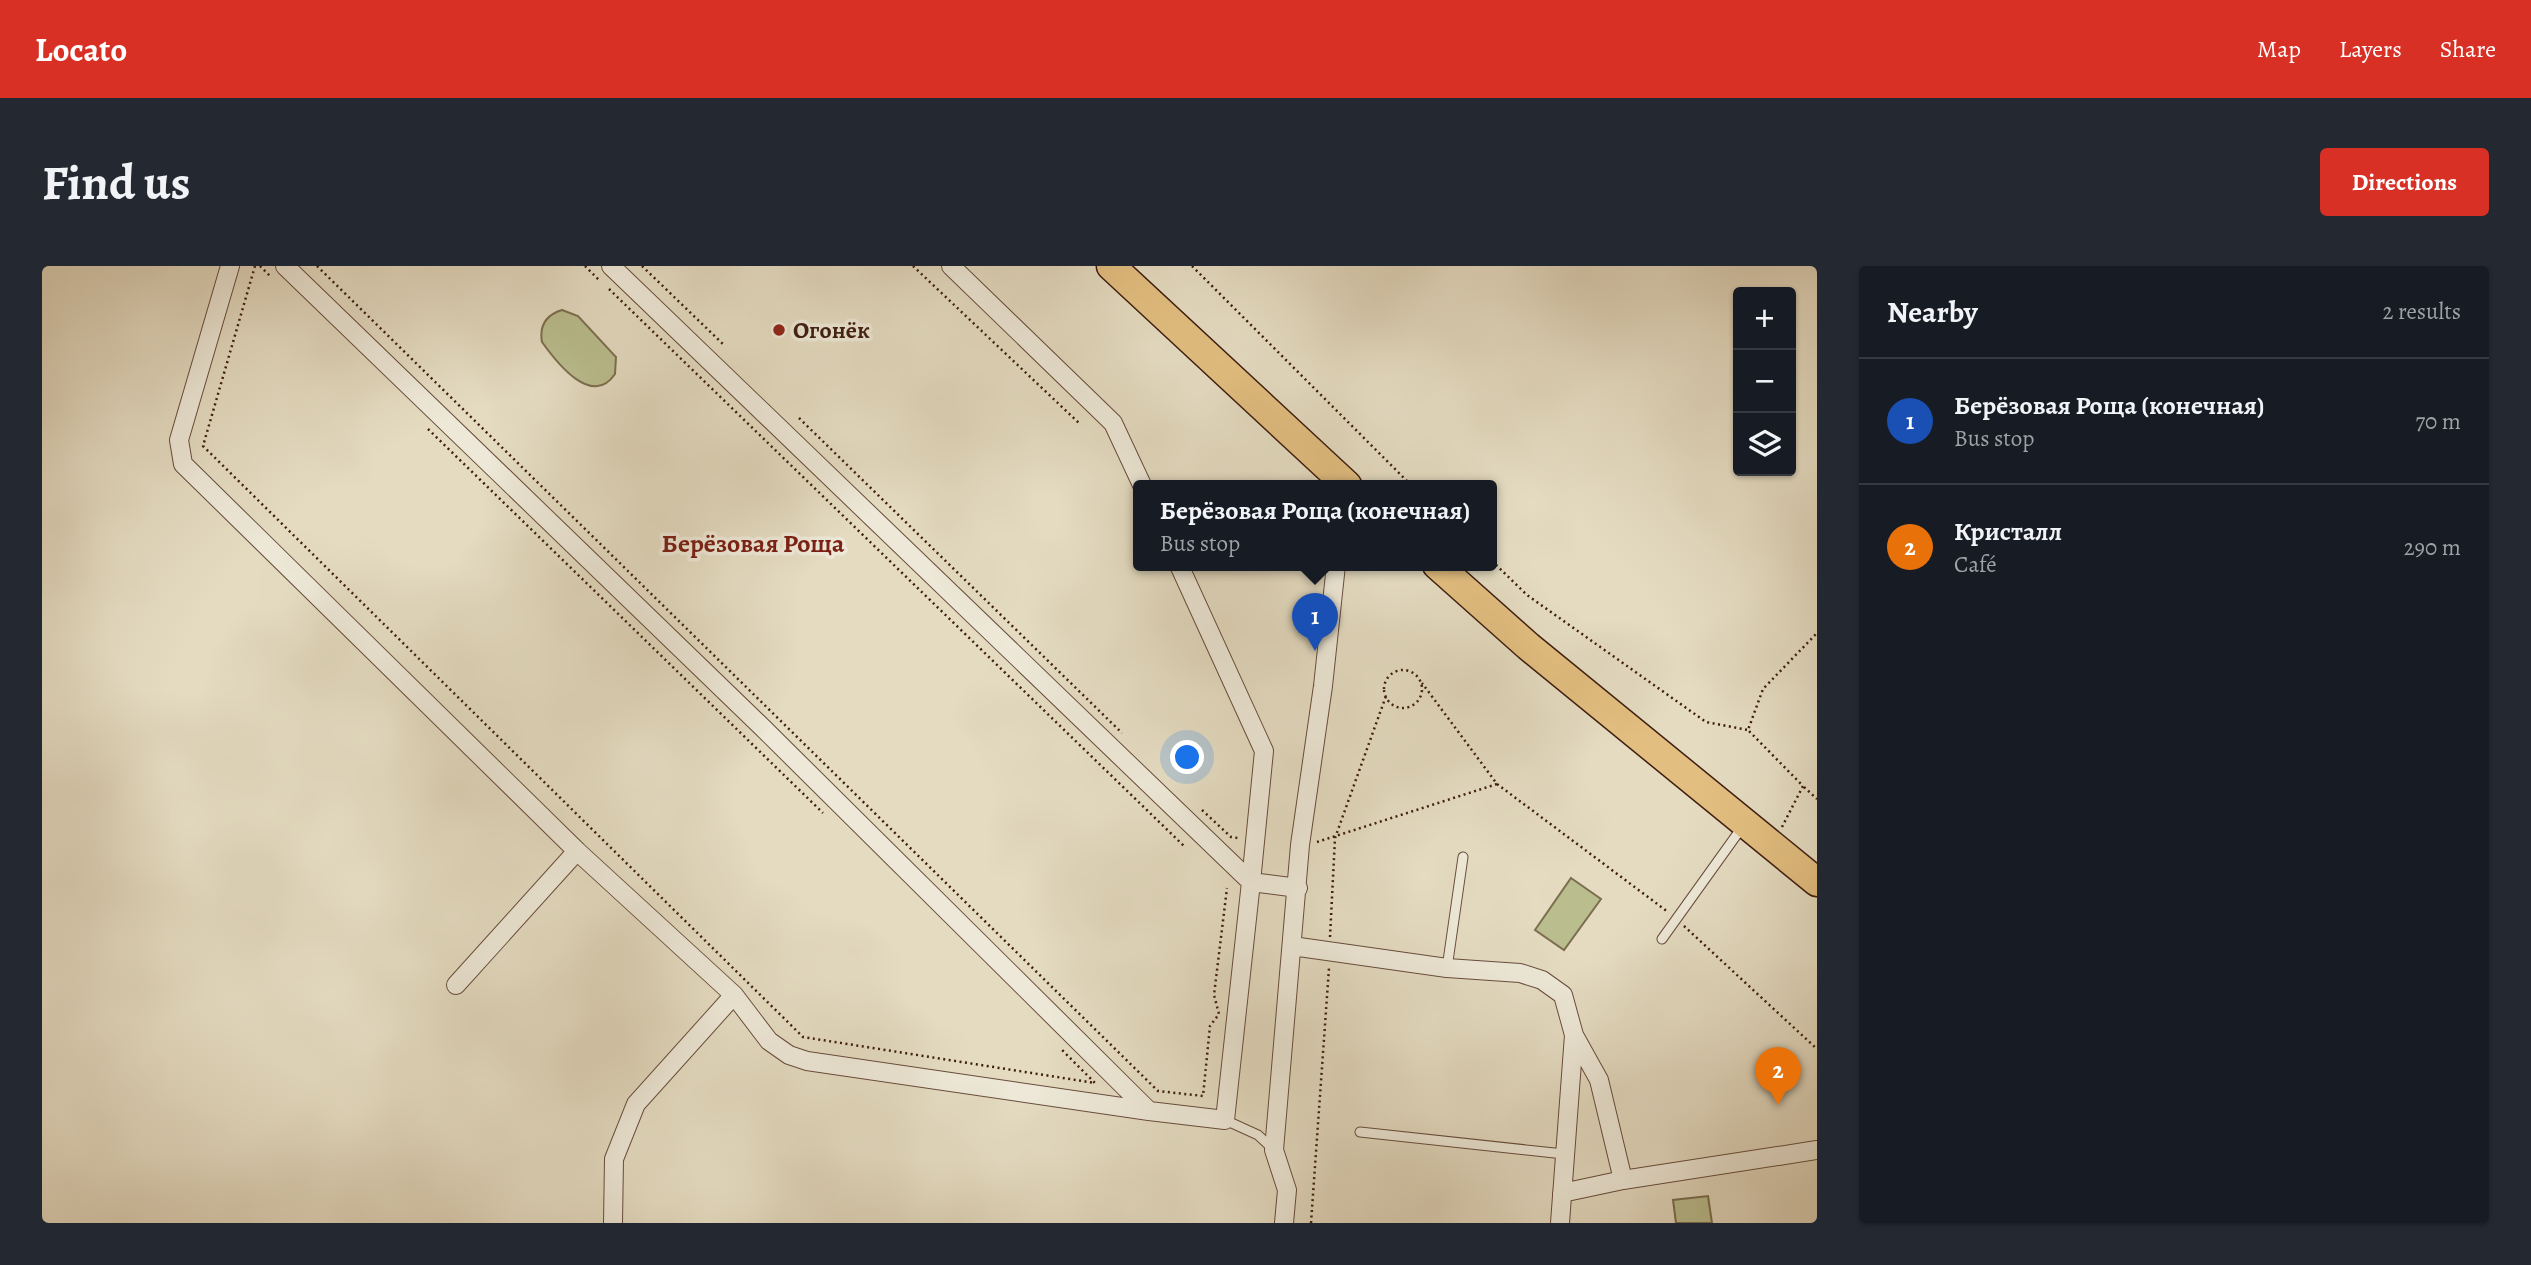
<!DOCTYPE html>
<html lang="en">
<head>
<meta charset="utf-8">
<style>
	body { margin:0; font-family:Alegreya,serif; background:#242831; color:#f1f3f6 }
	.controls { position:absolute; right:21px; top:21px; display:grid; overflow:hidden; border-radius:7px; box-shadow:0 2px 5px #0004 }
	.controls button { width:63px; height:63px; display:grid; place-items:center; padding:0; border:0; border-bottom:2px solid #363941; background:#171b24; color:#f1f3f6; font:35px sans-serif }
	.you { position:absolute; left:1146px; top:492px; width:24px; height:24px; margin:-18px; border:5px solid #fff; border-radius:50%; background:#1a73e8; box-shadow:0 0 0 10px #1a73e833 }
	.badge { display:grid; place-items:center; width:46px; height:46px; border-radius:50%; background:#d93025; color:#fff; font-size:23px; font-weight:700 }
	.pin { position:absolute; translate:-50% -58px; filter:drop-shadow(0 2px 4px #0008) }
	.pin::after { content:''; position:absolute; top:37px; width:24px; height:21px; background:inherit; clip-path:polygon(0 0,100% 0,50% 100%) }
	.popup { position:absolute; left:1091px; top:214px; width:364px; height:91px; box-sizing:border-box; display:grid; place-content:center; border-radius:7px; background:#171b24; filter:drop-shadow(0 2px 5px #0005); font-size:23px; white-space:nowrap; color:#9ea1a6 }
	.popup b { font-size:26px; color:#f1f3f6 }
	.popup::after { content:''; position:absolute; left:50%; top:100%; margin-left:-14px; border:14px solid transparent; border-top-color:#171b24 }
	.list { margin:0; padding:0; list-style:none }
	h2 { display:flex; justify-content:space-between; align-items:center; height:91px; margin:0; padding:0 28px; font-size:30px }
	h2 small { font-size:23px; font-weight:400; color:#9ea1a6 }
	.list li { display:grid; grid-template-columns:46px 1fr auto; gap:21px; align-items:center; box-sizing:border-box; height:126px; padding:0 28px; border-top:2px solid #363941 }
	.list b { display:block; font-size:26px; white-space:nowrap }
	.list p { margin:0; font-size:23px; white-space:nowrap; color:#9ea1a6 }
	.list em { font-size:23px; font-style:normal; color:#9ea1a6 }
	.icon { flex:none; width:38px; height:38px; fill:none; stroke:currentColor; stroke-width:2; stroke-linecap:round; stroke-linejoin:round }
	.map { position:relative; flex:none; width:1775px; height:957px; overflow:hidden; border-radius:7px }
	header { display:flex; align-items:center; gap:42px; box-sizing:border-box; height:98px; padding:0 35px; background:#d93025; color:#fff }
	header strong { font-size:33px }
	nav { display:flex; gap:38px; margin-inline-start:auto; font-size:24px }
	.intro { display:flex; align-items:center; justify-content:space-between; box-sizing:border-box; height:168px; padding:0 42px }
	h1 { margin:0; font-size:49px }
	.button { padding:18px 32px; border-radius:7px; background:#d93025; color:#fff; font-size:24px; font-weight:700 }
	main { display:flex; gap:42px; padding:0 42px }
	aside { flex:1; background:#171b24; border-radius:7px; box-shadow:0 2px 5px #0004 }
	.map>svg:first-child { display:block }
	.green { fill:#babe8f; stroke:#7c6e4f; stroke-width:2 }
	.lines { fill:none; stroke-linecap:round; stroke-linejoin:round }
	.lane-casing { stroke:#684c3c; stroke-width:11 }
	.street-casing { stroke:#684c3c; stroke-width:20 }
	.primary-casing { stroke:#3e1d0f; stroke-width:31 }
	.path { stroke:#3e1d0f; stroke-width:2.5; stroke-dasharray:2 3.5; stroke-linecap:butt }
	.lane { stroke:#ede8d7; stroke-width:9 }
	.street { stroke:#ede8d7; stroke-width:18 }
	.primary { stroke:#e2be80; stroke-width:28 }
	.poi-dot { fill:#8f2418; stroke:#ede8d7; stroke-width:2.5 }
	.labels { text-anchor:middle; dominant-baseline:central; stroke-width:7; stroke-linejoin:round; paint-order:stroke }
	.poi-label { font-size:24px; font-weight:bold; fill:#3e1d0f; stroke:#ede8d7; text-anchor:start }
	.neighbourhood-label { font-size:26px; font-weight:bold; fill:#7a1f14; stroke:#ede8d7 }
</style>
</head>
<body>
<header>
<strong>Locato</strong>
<nav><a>Map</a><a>Layers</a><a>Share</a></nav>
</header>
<div class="intro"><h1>Find us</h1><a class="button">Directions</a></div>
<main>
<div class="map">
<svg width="1775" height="957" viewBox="0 0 1775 957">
	<rect width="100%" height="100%" fill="#e4dbc1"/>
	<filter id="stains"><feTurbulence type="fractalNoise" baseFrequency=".00286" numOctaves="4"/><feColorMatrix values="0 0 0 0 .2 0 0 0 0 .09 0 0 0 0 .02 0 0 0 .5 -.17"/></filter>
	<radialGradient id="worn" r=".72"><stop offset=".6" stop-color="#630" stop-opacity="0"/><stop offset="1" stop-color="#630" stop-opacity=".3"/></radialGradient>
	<path class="green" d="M520,44L536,50L574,91L573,108C550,142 515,97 500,76C497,59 504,49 520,44Z
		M1529,612L1559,633L1522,684L1493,664Z
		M1666,930L1670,957H1634L1631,934Z"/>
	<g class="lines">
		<g class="lane-casing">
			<path id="lane" d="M1620,673L1701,560
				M1405,702L1421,591
				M1183,854L1216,869L1231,883
				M1318,866L1522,888"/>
		</g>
		<g class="street-casing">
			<path id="street" d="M188,0L137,174L141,198L535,585L692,729L727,775L747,789L765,795L1107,845
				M243,0L720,461L1107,845L1183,854L1209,616L569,0
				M909,0L1071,157L1100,219
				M1137,299L1222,485L1209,616L1256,622
				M1250,680L1405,702L1478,707L1500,714L1521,729L1532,769L1518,957
				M414,719L535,585
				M1532,769L1557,814L1581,914
				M1520,927L1581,914L1775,884
				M571,957L572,893L594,838L692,729
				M1242,957L1245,924L1232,884L1258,579L1281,420L1294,299"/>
		</g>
		<g class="primary-casing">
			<path id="primary" d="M1069,0L1305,219
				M1395,299L1486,380L1775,616"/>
		</g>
		<path class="path" d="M213,0L161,180L761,771L1053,817L1019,783
			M218,0L228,10
			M275,0L1116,825L1161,830L1168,760L1177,748L1172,729L1185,622
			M543,0L557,14
			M600,0L683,80
			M871,0L1038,158
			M1150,0L1369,219
			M567,23L1143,581
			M757,152L1080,467
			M386,163L781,547
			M1450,295L1485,329L1664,456L1706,464
			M1342 423a19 19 0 1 1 38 0a19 19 0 1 1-38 0Z
			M1455,518L1626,646
			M1762,521L1775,533
			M1160,544L1189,571L1196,572
			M1740,561L1761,520L1706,464L1721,423L1775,367
			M1275,576L1455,518L1380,417
			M1642,660L1775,783
			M1288,671L1293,572L1344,430
			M1269,957L1287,702"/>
		<use href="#lane" class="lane"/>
		<use href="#street" class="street"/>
		<use href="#primary" class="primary"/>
	</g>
	<circle class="poi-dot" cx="737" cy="64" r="7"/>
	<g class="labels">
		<g class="poi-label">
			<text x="751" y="64">Огонёк</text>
		</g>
		<g class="neighbourhood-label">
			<text x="711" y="277">Берёзовая Роща</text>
		</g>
	</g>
	<rect width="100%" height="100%" filter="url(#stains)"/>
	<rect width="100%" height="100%" fill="url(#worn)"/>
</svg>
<div class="controls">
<button>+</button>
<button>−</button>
<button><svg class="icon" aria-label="layers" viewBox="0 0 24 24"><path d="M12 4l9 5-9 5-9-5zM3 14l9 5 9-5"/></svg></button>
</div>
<div class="you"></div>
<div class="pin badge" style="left:1273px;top:385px;background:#1a4fb4">1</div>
<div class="popup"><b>Берёзовая Роща (конечная)</b>Bus stop</div>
<div class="pin badge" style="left:1736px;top:839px;background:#e8710a">2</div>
</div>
<aside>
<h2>Nearby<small>2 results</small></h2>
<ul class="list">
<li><span class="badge" style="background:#1a4fb4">1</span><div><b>Берёзовая Роща (конечная)</b><p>Bus stop</p></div><em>70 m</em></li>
<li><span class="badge" style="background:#e8710a">2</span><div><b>Кристалл</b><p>Café</p></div><em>290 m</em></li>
</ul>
</aside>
</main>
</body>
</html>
